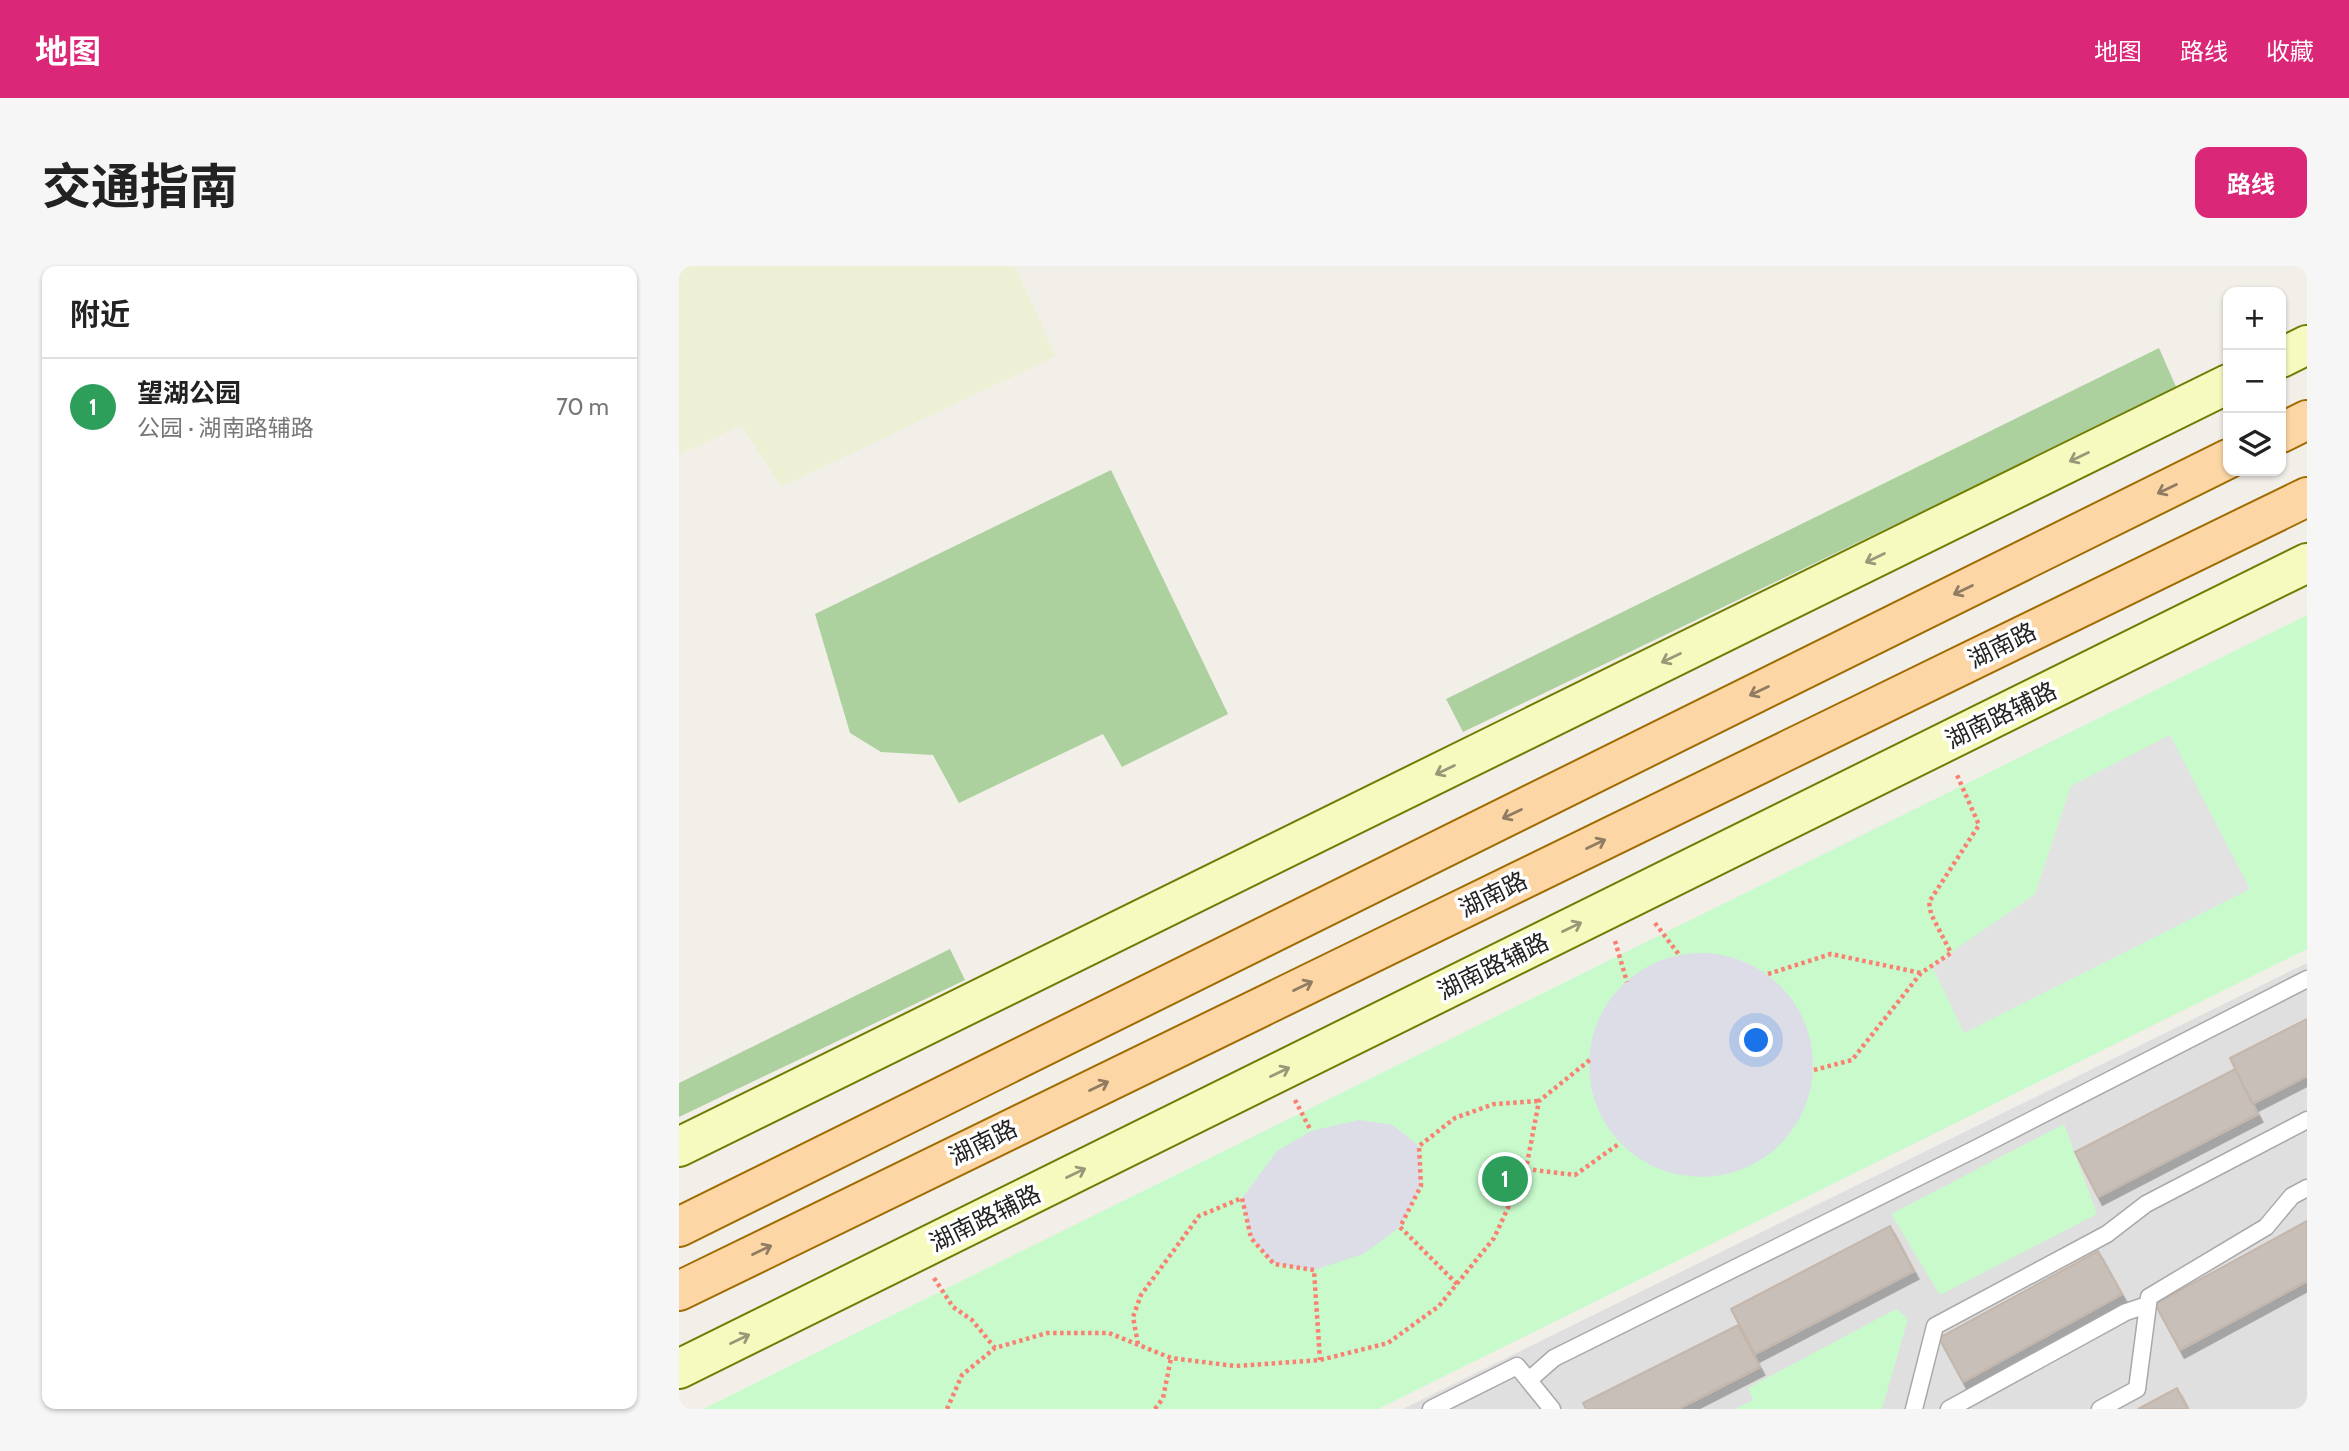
<!DOCTYPE html>
<html lang="zh">
<head>
<meta charset="utf-8">
<style>
	body { margin:0; font-family:Cabin,"Noto Sans SC",sans-serif; background:#f6f6f6; color:#222 }
	.controls { position:absolute; right:21px; top:21px; display:grid; overflow:hidden; border-radius:14px; box-shadow:0 2px 5px #0004 }
	.controls button { width:63px; height:63px; display:grid; place-items:center; padding:0; border:0; border-bottom:2px solid #e0e0e0; background:#fff; color:#222; font:35px sans-serif }
	.you { position:absolute; left:1078px; top:775px; width:24px; height:24px; margin:-18px; border:5px solid #fff; border-radius:50%; background:#1a73e8; box-shadow:0 0 0 10px #1a73e833 }
	.badge { display:grid; place-items:center; width:46px; height:46px; border-radius:50%; background:#db2777; color:#fff; font-size:23px; font-weight:700 }
	.pin { position:absolute; translate:-50% -50%; border:4px solid #fff; box-shadow:0 2px 7px #0006 }
	.list { margin:0; padding:0; list-style:none }
	h2 { display:flex; justify-content:space-between; align-items:center; height:91px; margin:0; padding:0 28px; font-size:30px }
	h2 small { font-size:23px; font-weight:400; color:#767676 }
	.list li { display:grid; grid-template-columns:46px 1fr auto; gap:21px; align-items:center; box-sizing:border-box; height:98px; padding:0 28px; border-top:2px solid #e0e0e0 }
	.list b { display:block; font-size:26px; white-space:nowrap }
	.list p { margin:0; font-size:23px; white-space:nowrap; color:#767676 }
	.list em { font-size:23px; font-style:normal; color:#767676 }
	.icon { flex:none; width:38px; height:38px; fill:none; stroke:currentColor; stroke-width:2; stroke-linecap:round; stroke-linejoin:round }
	.map { position:relative; flex:none; width:1628px; height:1143px; overflow:hidden; border-radius:14px }
	header { display:flex; align-items:center; gap:42px; box-sizing:border-box; height:98px; padding:0 35px; background:#db2777; color:#fff }
	header strong { font-size:33px }
	nav { display:flex; gap:38px; margin-inline-start:auto; font-size:24px }
	.intro { display:flex; align-items:center; justify-content:space-between; box-sizing:border-box; height:168px; padding:0 42px }
	h1 { margin:0; font-size:49px }
	.button { padding:18px 32px; border-radius:14px; background:#db2777; color:#fff; font-size:24px; font-weight:700 }
	main { display:flex; gap:42px; padding:0 42px }
	aside { flex:1; background:#fff; border-radius:14px; box-shadow:0 2px 5px #0004 }
	.map>svg:first-child { display:block }
	.residential { fill:#e0dfdf }
	.farmland { fill:#eef0d5 }
	.forest { fill:#add19e }
	.park { fill:#c8facc }
	.parking { fill:#e2e2e2 }
	.plaza { fill:#dddde8 }
	.building { fill:#c7bfb8; stroke:#c4b6ab; stroke-width:2; filter:url(#shadow) }
	.lines { fill:none; stroke-linecap:round; stroke-linejoin:round }
	.lane-casing { stroke:#a9a9a9; stroke-width:19 }
	.secondary-casing { stroke:#707d05; stroke-width:42 }
	.primary-casing { stroke:#a06b00; stroke-width:42 }
	.path { stroke:#fa8072; stroke-width:4.5; stroke-dasharray:3.5 3.5; stroke-linecap:butt }
	.lane { stroke:#fff; stroke-width:16 }
	.secondary { stroke:#f7fabf; stroke-width:38 }
	.primary { stroke:#fcd6a4; stroke-width:38 }
	.oneway { stroke:#979978 }
	.oneway2 { stroke:#8f7c63 }
	.labels { text-anchor:middle; dominant-baseline:central; stroke-width:7; stroke-linejoin:round; paint-order:stroke }
	.street-label { font-size:24px; fill:#222; stroke:#fff }
</style>
</head>
<body>
<header>
<strong>地图</strong>
<nav><a>地图</a><a>路线</a><a>收藏</a></nav>
</header>
<div class="intro"><h1>交通指南</h1><a class="button">路线</a></div>
<main>
<aside>
<h2>附近<small></small></h2>
<ul class="list">
<li><span class="badge" style="background:#2e9e5b">1</span><div><b>望湖公园</b><p>公园 · 湖南路辅路</p></div><em>70 m</em></li>
</ul>
</aside>
<div class="map">
<svg width="1628" height="1143" viewBox="0 0 1628 1143">
	<defs>
		<filter id="shadow"><feDropShadow dx="4.5" dy="8" stdDeviation="0" flood-color="#0004"/></filter>
	</defs>
	<rect width="100%" height="100%" fill="#f2efe9"/>
	<path class="residential" d="M1628,697V1143H724Z"/>
	<path class="farmland" d="M0,0H336L377,90L102,221L62,159L0,189Z"/>
	<path class="forest" d="M1480,82L1498,123L784,466L767,433Z
		M432,204L549,448L443,501L424,468L280,537L254,489L202,486L171,467L136,348Z
		M271,683L286,714L0,851V817Z"/>
	<path class="park" d="M1628,349V683L699,1143H24Z
		M1385,858L1418,948L1261,1029L1212,948Z
		M1217,1043L1229,1053L1203,1143H1056L1074,1134L1069,1122Z"/>
	<path class="parking" d="M1491,469L1571,623L1285,767L1253,700L1356,628L1392,520Z"/>
	<path class="plaza" d="M910 799a112 112 0 1 1 224 0a112 112 0 1 1-224 0Z
		M680,854L714,859L740,880L742,920L721,961L684,988L635,1004L595,998L572,972L563,932L598,885L632,865Z"/>
	<path class="building" d="M1628,753V810L1573,838L1551,792Z
		M1556,803L1579,848L1419,931L1396,886Z
		M1628,955V1015L1501,1084L1476,1038Z
		M1211,960L1235,1005L1076,1088L1052,1043Z
		M1419,985L1443,1028L1284,1116L1260,1072Z
		M1059,1059L1081,1101L999,1143H907L904,1137Z
		M1498,1122L1509,1143H1459Z"/>
	<g class="lines">
		<g class="lane-casing">
			<path id="lane" d="M850,1114L875,1092L1300,881L1628,713
				M752,1143L838,1100L873,1143
				M1235,1143L1256,1060L1428,968L1467,938L1628,854
				M1270,1143L1447,1046L1468,1039
				M1421,1143L1458,1123L1470,1031L1587,961L1613,930L1628,922"/>
		</g>
		<g class="secondary-casing">
			<path id="secondary" d="M1602,92L1628,79
				M0,881L1549,118
				M0,1103L1628,297"/>
		</g>
		<g class="primary-casing">
			<path id="primary" d="M1602,167L1628,154
				M0,961L1549,193
				M0,1025L1628,231"/>
		</g>
		<path class="path" d="M976,657L1001,690
			M936,675L948,716
			M1089,708L1152,688L1242,707
			M1135,804L1173,794L1242,707L1272,687L1252,648L1250,636L1300,559L1278,509
			M616,834L632,865
			M847,903L896,909L941,877
			M255,1012L274,1041L293,1054L316,1082
			M778,1018L721,961L742,920L740,880L776,852L815,838L860,835
			M459,1078L454,1051L462,1029L520,950L563,932L572,972L595,998L635,1004L641,1094
			M268,1143L283,1109L316,1082L368,1067H430L492,1092L556,1100L641,1094L709,1077L760,1040L815,972L847,903L860,835L912,793
			M476,1143L484,1132L492,1092"/>
		<use href="#lane" class="lane"/>
		<use href="#secondary" class="secondary"/>
		<use href="#primary" class="primary"/>
	</g>
	<defs><path id="oneway-shaft" d="M-6 0H5M1.5-3L5.5 0L1.5 3" fill="none" stroke-width="1.6" stroke-linecap="round" stroke-linejoin="round" transform="scale(1.75)"/></defs>
	<g class="oneway">
		<use href="#oneway-shaft" transform="translate(1400 191) rotate(154)"/>
		<use href="#oneway-shaft" transform="translate(1196 292) rotate(154)"/>
		<use href="#oneway-shaft" transform="translate(992 392) rotate(154)"/>
		<use href="#oneway-shaft" transform="translate(766 504) rotate(154)"/>
		<use href="#oneway-shaft" transform="translate(893 661) rotate(-26)"/>
		<use href="#oneway-shaft" transform="translate(601 806) rotate(-26)"/>
		<use href="#oneway-shaft" transform="translate(397 907) rotate(-26)"/>
		<use href="#oneway-shaft" transform="translate(61 1073) rotate(-26)"/>
	</g>
	<g class="oneway2">
		<use href="#oneway-shaft" transform="translate(1488 223) rotate(154)"/>
		<use href="#oneway-shaft" transform="translate(1284 324) rotate(154)"/>
		<use href="#oneway-shaft" transform="translate(1080 425) rotate(154)"/>
		<use href="#oneway-shaft" transform="translate(833 548) rotate(154)"/>
		<use href="#oneway-shaft" transform="translate(917 578) rotate(-26)"/>
		<use href="#oneway-shaft" transform="translate(624 720) rotate(-26)"/>
		<use href="#oneway-shaft" transform="translate(420 820) rotate(-26)"/>
		<use href="#oneway-shaft" transform="translate(83 984) rotate(-26)"/>
	</g>
	<g class="labels">
		<g class="street-label">
			<text transform="translate(1323 379) rotate(-26)">湖南路</text>
			<text transform="translate(1322 449) rotate(-26)">湖南路辅路</text>
			<text transform="translate(814 628) rotate(-26)">湖南路</text>
			<text transform="translate(814 700) rotate(-26)">湖南路辅路</text>
			<text transform="translate(304 876) rotate(-26)">湖南路</text>
			<text transform="translate(306 952) rotate(-26)">湖南路辅路</text>
		</g>
	</g>
</svg>
<div class="controls">
<button>+</button>
<button>−</button>
<button><svg class="icon" aria-label="layers" viewBox="0 0 24 24"><path d="M12 4l9 5-9 5-9-5zM3 14l9 5 9-5"/></svg></button>
</div>
<div class="you"></div>
<div class="pin badge" style="left:826px;top:913px;background:#2e9e5b">1</div>
</div>
</main>
</body>
</html>
